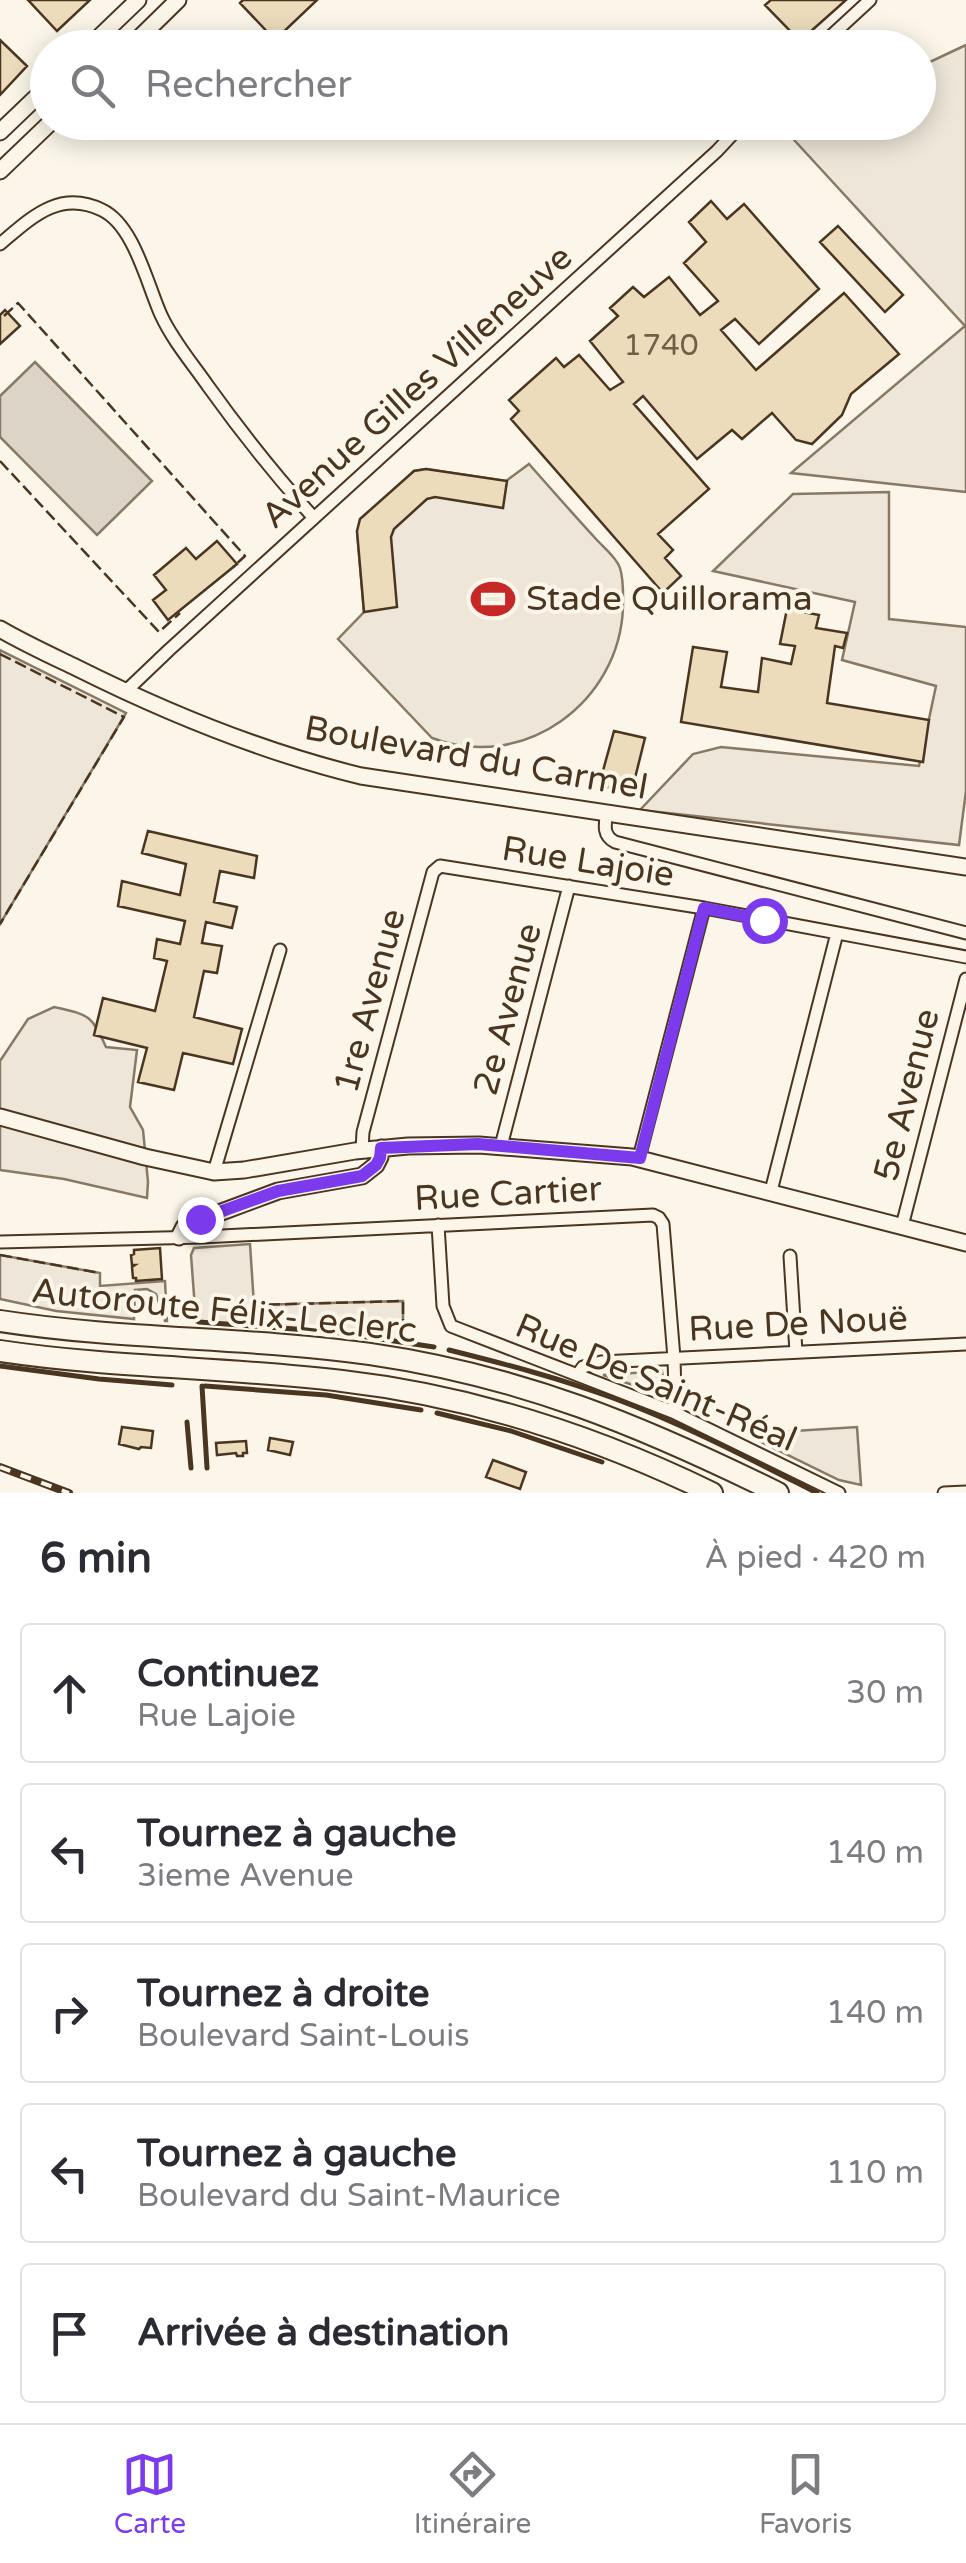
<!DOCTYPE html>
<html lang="fr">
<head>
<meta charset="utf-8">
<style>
	body { margin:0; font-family:"Varela Round",sans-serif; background:#f2f2f3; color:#2b2b33 }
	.stop { position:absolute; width:30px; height:30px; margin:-22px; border:8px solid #7c3aed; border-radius:50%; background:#fff }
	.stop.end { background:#7c3aed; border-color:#fff; box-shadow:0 2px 10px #0008 }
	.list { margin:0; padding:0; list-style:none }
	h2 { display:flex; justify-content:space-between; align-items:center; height:130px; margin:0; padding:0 40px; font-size:42px }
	h2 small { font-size:32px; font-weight:400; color:#7c7c81 }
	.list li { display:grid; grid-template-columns:65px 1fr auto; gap:30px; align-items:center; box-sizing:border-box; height:140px; margin:0 20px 20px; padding:0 20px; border:2px solid #e1e1e2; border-radius:10px }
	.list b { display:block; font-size:38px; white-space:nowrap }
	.list p { margin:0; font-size:32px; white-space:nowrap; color:#7c7c81 }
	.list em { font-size:32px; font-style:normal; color:#7c7c81 }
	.icon { flex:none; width:55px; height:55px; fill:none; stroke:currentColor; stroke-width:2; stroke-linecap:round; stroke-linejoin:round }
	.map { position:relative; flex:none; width:966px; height:1493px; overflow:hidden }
	.search { position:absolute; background:#fff; box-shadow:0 5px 25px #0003; left:30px; right:30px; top:30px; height:110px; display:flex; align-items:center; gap:25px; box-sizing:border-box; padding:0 35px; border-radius:55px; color:#7c7c81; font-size:38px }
	.sheet { height:930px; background:#fff }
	nav { display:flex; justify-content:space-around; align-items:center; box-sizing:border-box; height:140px; border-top:2px solid #e1e1e2; background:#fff; font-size:28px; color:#7c7c81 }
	nav a { display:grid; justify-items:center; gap:5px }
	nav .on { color:#7c3aed }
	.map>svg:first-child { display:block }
	.green { fill:#ede6d9; stroke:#887966; stroke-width:2.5 }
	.water { fill:#dcd4c6; stroke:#887966; stroke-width:2.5 }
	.building { fill:#ecdcbc; stroke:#4a3520; stroke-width:2.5 }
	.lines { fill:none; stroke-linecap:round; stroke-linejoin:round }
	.street-casing { stroke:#4a3520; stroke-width:15 }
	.secondary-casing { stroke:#4a3520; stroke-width:19 }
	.highway-casing { stroke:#4a3520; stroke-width:24 }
	.street { stroke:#fbf6e9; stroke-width:11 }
	.secondary { stroke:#fbf6e9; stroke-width:15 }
	.highway { stroke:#fbf6e9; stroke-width:20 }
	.rail-casing { stroke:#4a3520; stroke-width:8 }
	.rail { stroke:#fbf6e9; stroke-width:4; stroke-dasharray:11; stroke-linecap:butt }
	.fence { stroke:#4a3520; stroke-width:2.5; stroke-dasharray:12 5; stroke-linecap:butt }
	.wall { stroke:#4a3520; stroke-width:5 }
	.route { stroke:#7c3aed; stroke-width:12 }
	.labels { text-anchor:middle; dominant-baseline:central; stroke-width:8; stroke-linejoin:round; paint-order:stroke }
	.number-label { font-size:30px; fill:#725f47 }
	.street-label { font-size:35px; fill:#4a3520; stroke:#fbf6e9 }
	.poi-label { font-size:35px; fill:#4a3520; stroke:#fbf6e9; text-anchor:start }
</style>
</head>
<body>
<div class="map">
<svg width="966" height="1493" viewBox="0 0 966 1493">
	<rect width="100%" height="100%" fill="#fbf6e9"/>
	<path class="green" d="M966,45V492L791,473L965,326L784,129L798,122H918L919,67Z
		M529,464C551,489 573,514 596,539C604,548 617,558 620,568C624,581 623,594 623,607C620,702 524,773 432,738L338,639L364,612L357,531L414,471L426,469L506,481Z
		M889,492V619L966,627V791L959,845L640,810L693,754L721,747L919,766L936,686L842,660L855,602L713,571L793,494Z
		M0,650L126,713L0,924Z
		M54,1007C89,1015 91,1014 106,1047L137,1050L130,1107L143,1130L148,1182L147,1198L64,1179L0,1170V1061L28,1019Z
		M250,1244L254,1305L403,1301V1341L283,1327L196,1322L191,1255L194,1248Z
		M0,1255L100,1273V1286L165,1281L167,1321H165L156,1294L147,1289L135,1290L134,1319L56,1311L0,1299Z
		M662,1371L664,1390L660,1394L603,1375Z
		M857,1427L861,1485L839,1480L753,1438L762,1433Z"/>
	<path class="water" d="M35,362L152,481L97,535L0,437V396Z"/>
	<path class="building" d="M28,0H90L57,31Z
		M243,0H317L275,40L240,3Z
		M771,0H846L800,41L765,5Z
		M0,40L27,66L0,95Z
		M711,201L727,219L744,204L819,289L759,344L735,319L721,330L756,370L844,293L899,354L851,394L842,415L812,444L796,440L772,413L742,439L732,430L697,459L643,396L634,404L709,489L658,534L673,550L665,558L681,576L663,593L511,419L519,411L509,400L556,358L564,367L579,355L610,390L623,382L590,341L618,316L610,308L633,287L644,297L669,277L700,315L718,301L684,263L706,242L689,222Z
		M838,226L903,295L885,312L820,242Z
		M5,310L20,326L0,344V315Z
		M426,469L507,481L503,508L435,497L427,499L394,529L391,537L397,607L364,612L357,531L360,519L414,471Z
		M217,541L237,564L168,620L153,600L166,590L154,575L186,548L196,559Z
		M787,609L819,615L816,628L847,633L843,648L835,646L827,703L929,720L923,762L681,722L693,647L727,652L721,687L758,692L762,658L791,664L795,646L780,644Z
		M614,731L645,738L631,794L599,785Z
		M148,831L257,856L254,878L220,871L214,902L237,907L232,928L206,922L202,943L222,946L217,973L204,971L194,1017L242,1029L233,1064L183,1053L174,1090L138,1082L147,1048L94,1035L103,998L155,1011L167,961L154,958L157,939L180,944L185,921L118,906L122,881L180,895L186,864L142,853Z
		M160,1248L162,1279L136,1281V1278H133L132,1267L135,1265H132L131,1255L134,1254V1250Z
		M122,1427L153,1431L151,1448L141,1447L139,1449L119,1444Z
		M270,1438L293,1442L290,1455L268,1450Z
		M246,1441L247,1453H243V1456H237L236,1453L217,1455L216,1443Z
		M493,1460L526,1472L520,1489L486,1477Z"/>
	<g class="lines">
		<g class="street-casing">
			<path id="street" d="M818,48L870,0
				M0,244C31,218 59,189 102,210C134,225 147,284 161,315C173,341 192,363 208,386C241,432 276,476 314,518
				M125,692L169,650L717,151L744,122
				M607,812C605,824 602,835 615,842L966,933
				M501,1146L569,886
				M362,1150L363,1132L433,872L440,866L704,908L966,957
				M639,1158L704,908
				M214,1172L280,950
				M771,1191L837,933
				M438,1225L443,1306L451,1326L673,1412L839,1493
				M902,1226L966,979
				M0,1242L202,1237L653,1215L659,1218L663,1224L674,1358L675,1395L673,1412
				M790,1256L796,1352
				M578,1374L583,1367L601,1362L966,1344
				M944,1493L966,1492"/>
		</g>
		<g class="secondary-casing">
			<path id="secondary" d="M88,48L138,0
				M129,48L178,0
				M0,132L48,86
				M0,171L51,122
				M0,629C24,643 50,655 75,667C167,713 262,752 361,776L966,867
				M0,1117L145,1157L214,1172L244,1170L355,1151L408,1146L479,1145L632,1157L966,1243
				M179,1237L184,1227L192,1223L278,1191L362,1176L376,1165L380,1157L381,1148"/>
		</g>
		<g class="highway-casing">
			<path id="highway" d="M0,1321C123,1340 248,1337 370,1354C522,1376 642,1426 778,1493
				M0,1351C113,1368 228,1367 342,1381C472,1396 595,1436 712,1493"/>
		</g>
		<use href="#street" class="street"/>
		<use href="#secondary" class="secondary"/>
		<use href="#highway" class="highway"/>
		<g class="rail-casing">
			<path id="rail" d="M0,1467L69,1493"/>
		</g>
		<use href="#rail" class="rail"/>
		<path class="fence" d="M4,316L18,303L245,556L233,567
			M0,461L159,632L180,613
			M0,654L124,717L0,924
			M0,1255L100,1273
			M255,1325L254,1305L403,1301V1341"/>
		<path class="wall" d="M199,1322L334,1332L434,1347
			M449,1350C505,1364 559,1378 613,1398C683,1424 750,1459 817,1493
			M0,1366L99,1379L172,1385
			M202,1386L207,1468
			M205,1386L326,1395L421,1410
			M437,1413L511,1431L602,1462
			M187,1422L191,1468"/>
	</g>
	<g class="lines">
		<path class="route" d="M200,1219L278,1191L362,1176L376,1165L380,1158L381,1148L478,1144L640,1158L704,908L764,920"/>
	</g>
	<defs>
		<g id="stadium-bare" transform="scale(3.45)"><path d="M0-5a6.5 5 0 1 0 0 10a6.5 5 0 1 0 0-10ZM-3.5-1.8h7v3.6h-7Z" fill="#c62828" stroke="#fbf6e9" stroke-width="2.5" paint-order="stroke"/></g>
	</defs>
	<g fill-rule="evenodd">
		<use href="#stadium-bare" x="493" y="599"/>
	</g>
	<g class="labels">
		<g class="number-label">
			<text x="661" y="345">1740</text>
		</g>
		<g class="street-label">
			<text transform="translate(417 387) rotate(-42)">Avenue Gilles Villeneuve</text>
			<text transform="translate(476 758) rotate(10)">Boulevard du Carmel</text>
			<text transform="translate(588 862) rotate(9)">Rue Lajoie</text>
			<text transform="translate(370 1001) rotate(-75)">1re Avenue</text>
			<text transform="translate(508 1009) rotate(-75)">2e Avenue</text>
			<text transform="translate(907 1095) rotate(-76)">5e Avenue</text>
			<text transform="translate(508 1194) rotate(-3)">Rue Cartier</text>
			<text transform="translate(224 1311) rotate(6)">Autoroute Félix-Leclerc</text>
			<text transform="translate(798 1324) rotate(-3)">Rue De Nouë</text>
			<text transform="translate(656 1383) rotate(23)">Rue De Saint-Réal</text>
		</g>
		<g class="poi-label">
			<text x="526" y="599">Stade Quillorama</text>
		</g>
	</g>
</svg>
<div class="stop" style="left:764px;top:920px"></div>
<div class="stop end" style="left:200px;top:1219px"></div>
<div class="search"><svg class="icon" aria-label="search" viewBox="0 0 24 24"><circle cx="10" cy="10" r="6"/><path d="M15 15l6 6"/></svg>Rechercher</div>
</div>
<section class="sheet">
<h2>6 min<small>À pied · 420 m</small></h2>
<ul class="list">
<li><svg class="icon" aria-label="ahead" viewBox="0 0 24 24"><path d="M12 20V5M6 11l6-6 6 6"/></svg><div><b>Continuez</b><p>Rue Lajoie</p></div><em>30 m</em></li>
<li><svg class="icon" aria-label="left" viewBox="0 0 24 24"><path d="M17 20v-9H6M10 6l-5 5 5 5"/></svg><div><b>Tournez à gauche</b><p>3ieme Avenue</p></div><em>140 m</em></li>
<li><svg class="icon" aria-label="right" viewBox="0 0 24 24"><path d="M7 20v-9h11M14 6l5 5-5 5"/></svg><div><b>Tournez à droite</b><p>Boulevard Saint-Louis</p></div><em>140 m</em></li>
<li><svg class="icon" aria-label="left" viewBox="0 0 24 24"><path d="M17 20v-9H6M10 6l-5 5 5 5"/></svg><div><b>Tournez à gauche</b><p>Boulevard du Saint-Maurice</p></div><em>110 m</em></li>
<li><svg class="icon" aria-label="arrive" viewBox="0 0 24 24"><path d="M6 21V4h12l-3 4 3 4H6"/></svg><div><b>Arrivée à destination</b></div></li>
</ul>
</section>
<nav>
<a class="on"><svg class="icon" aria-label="map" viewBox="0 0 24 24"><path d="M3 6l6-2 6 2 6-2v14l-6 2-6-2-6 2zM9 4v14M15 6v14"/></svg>Carte</a>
<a><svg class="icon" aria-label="directions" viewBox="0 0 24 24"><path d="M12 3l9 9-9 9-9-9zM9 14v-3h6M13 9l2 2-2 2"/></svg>Itinéraire</a>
<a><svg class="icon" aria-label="saved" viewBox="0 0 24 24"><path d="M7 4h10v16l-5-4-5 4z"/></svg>Favoris</a>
</nav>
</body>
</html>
